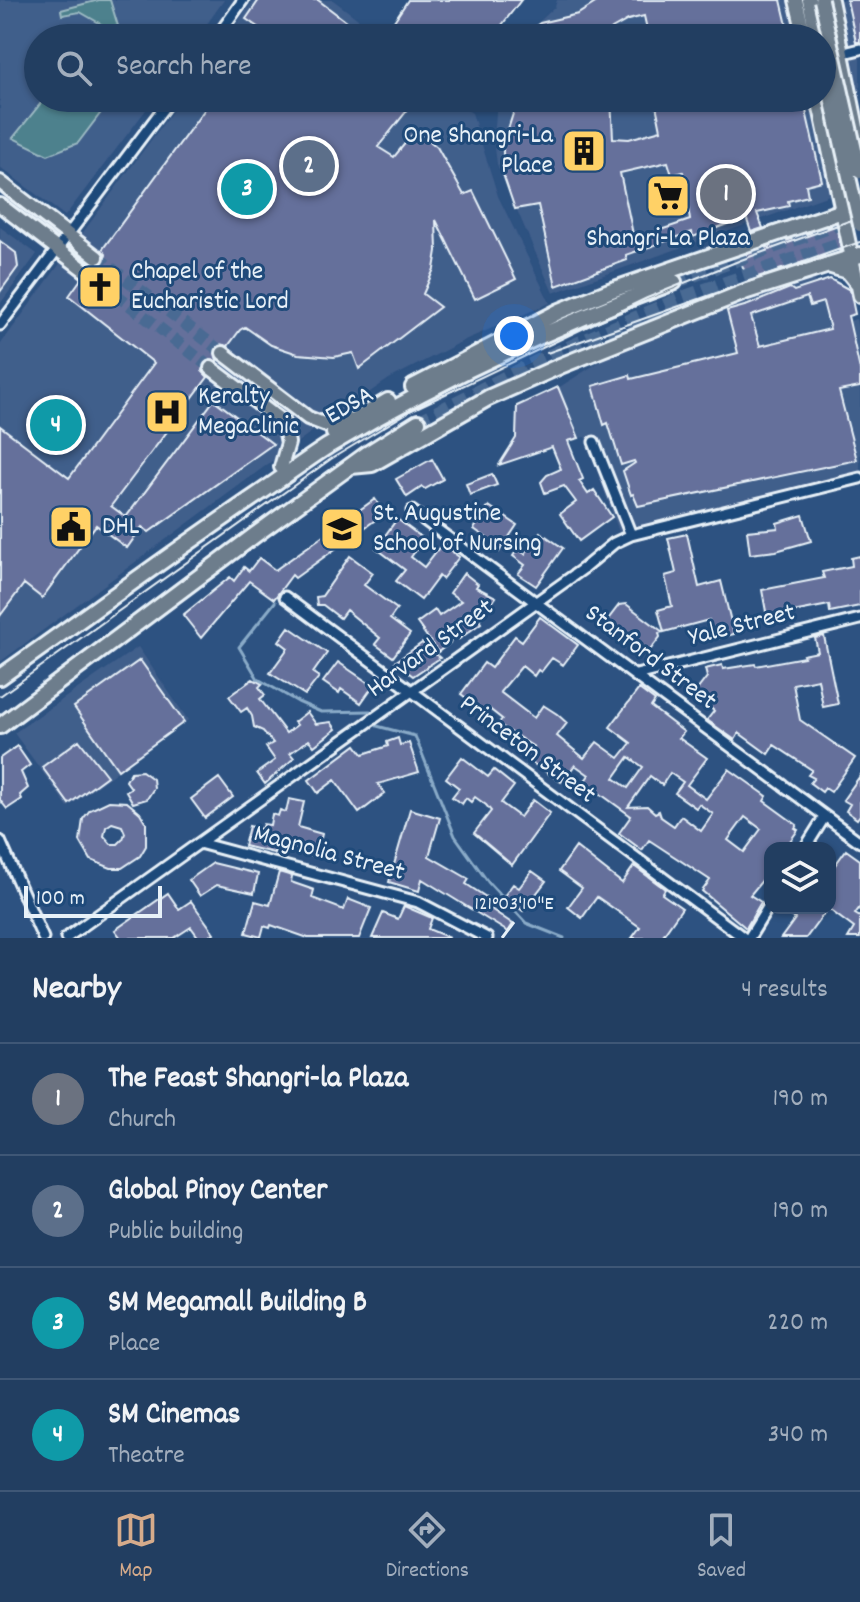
<!DOCTYPE html>
<html lang="en">
<head>
<meta charset="utf-8">
<style>
	body { margin:0; font-family:Dekko,sans-serif; background:#2a4567; color:#f1f3f6 }
	.controls { position:absolute; right:24px; bottom:24px; display:grid; overflow:hidden; border-radius:16px; box-shadow:0 2px 6px #0004 }
	.controls button { width:72px; height:72px; display:grid; place-items:center; padding:0; border:0; border-bottom:2px solid #3f5776; background:#223e61; color:#f1f3f6; font:40px sans-serif }
	.scale { position:absolute; left:24px; bottom:20px; width:138px; box-sizing:border-box; padding-left:8px; border:4px solid #e8f1f8; border-top:0; font-size:22px; line-height:28px; white-space:nowrap; color:#e8f1f8; -webkit-text-stroke:6px #1f4a7a; paint-order:stroke }
	.you { position:absolute; left:514px; top:336px; width:28px; height:28px; margin:-20px; border:6px solid #fff; border-radius:50%; background:#1a73e8; box-shadow:0 0 0 12px #1a73e833 }
	.badge { display:grid; place-items:center; width:52px; height:52px; border-radius:50%; background:#d6ab8b; color:#fff; font-size:26px; font-weight:700 }
	.pin { position:absolute; translate:-50% -50%; border:4px solid #fff; box-shadow:0 2px 8px #0006 }
	.list { margin:0; padding:0; list-style:none }
	h2 { display:flex; justify-content:space-between; align-items:center; height:104px; margin:0; padding:0 32px; font-size:34px }
	h2 small { font-size:26px; font-weight:400; color:#a2aebd }
	.list li { display:grid; grid-template-columns:52px 1fr auto; gap:24px; align-items:center; box-sizing:border-box; height:112px; padding:0 32px; border-top:2px solid #3f5776 }
	.list b { display:block; font-size:30px; white-space:nowrap }
	.list p { margin:0; font-size:26px; white-space:nowrap; color:#a2aebd }
	.list em { font-size:26px; font-style:normal; color:#a2aebd }
	.icon { flex:none; width:44px; height:44px; fill:none; stroke:currentColor; stroke-width:2; stroke-linecap:round; stroke-linejoin:round }
	.map { position:relative; flex:none; width:860px; height:938px; overflow:hidden }
	.search { position:absolute; background:#223e61; box-shadow:0 2px 6px #0004; left:24px; right:24px; top:24px; height:88px; display:flex; align-items:center; gap:20px; box-sizing:border-box; padding:0 28px; border-radius:44px; color:#a2aebd; font-size:30px }
	.sheet { height:552px; background:#223e61 }
	nav { display:flex; justify-content:space-around; align-items:center; box-sizing:border-box; height:112px; border-top:2px solid #3f5776; background:#223e61; font-size:22px; color:#a2aebd }
	nav a { display:grid; justify-items:center; gap:4px }
	nav .on { color:#d6ab8b }
	.map>svg:first-child { display:block }
	.built { fill:#415e8b }
	.green { fill:#4e818d; stroke:#9bb9c2; stroke-width:2 }
	.lines { fill:none; stroke-linecap:round; stroke-linejoin:round }
	.stream { stroke:#8aabc8; stroke-width:3 }
	.building { fill:#65709b; stroke:#e8f1f8; stroke-width:2; fill-rule:evenodd }
	.major-tunnel { stroke:#496a93; stroke-width:12; stroke-dasharray:12 6; stroke-linecap:butt }
	.highway-tunnel { stroke:#496a93; stroke-width:14; stroke-dasharray:14 7; stroke-linecap:butt }
	.minor-casing { stroke:#e8f1f8; stroke-width:15 }
	.major-casing { stroke:#e8f1f8; stroke-width:18 }
	.highway-casing { stroke:#e8f1f8; stroke-width:20 }
	.minor { stroke:#1f4a7a; stroke-width:9 }
	.major { stroke:#6d7d8c; stroke-width:12 }
	.highway { stroke:#6d7d8c; stroke-width:14 }
	.tram { stroke:#e8f1f8; stroke-width:2 }
	.major-bridge-casing { stroke:#e8f1f8; stroke-width:18; stroke-linecap:butt }
	.major-bridge { stroke:#6d7d8c; stroke-width:12 }
	.ticks { fill:none; stroke:#e8f1f8; stroke-width:3 }
	.labels { text-anchor:middle; dominant-baseline:central; stroke-width:6; stroke-linejoin:round; paint-order:stroke }
	.poi-label { font-size:26px; fill:#e8f1f8; stroke:#1f4a7a; text-anchor:start }
	.street-label { font-size:26px; fill:#e8f1f8; stroke:#1f4a7a }
	.ticks-label { font-size:20px; text-anchor:middle; fill:#e8f1f8; stroke:#1f4a7a; stroke-width:6; stroke-linejoin:round; paint-order:stroke }
</style>
</head>
<body>
<div class="map">
<svg width="860" height="938" viewBox="0 0 860 938">
	<rect width="100%" height="100%" fill="#2d5281"/>
	<filter id="ink" filterUnits="userSpaceOnUse"><feTurbulence type="fractalNoise" baseFrequency=".0125" numOctaves="2"/><feDisplacementMap in="SourceGraphic" scale="16" xChannelSelector="R" yChannelSelector="G"/><feConvolveMatrix kernelMatrix="1 2 1 2 8 2 1 2 1" color-interpolation-filters="sRGB"/></filter>
	<g filter="url(#ink)">
		<path class="built" d="M0,0H224L197,38H38V98H155L65,216L0,167Z
			M254,0H333L383,38H226Z
			M557,0H788L799,38H522L555,7Z
			M836,0H860V111L848,52Z
			M182,98H457L464,108L472,113L498,196L550,303L467,339L389,379L310,433L0,662V345Z
			M497,98H812L832,194L553,293L497,164L494,140Z
			M0,227L37,254L0,304Z
			M814,277L829,327L856,319L860,338V484L843,479L619,532L585,437L579,438L558,388L631,342Z
			M138,647L188,720L68,807L14,733Z"/>
		<path class="green" d="M99,0H110L118,26L108,28L80,12L62,15L61,10Z
			M45,98H112L78,143L48,155L13,138Z"/>
		<g class="lines">
			<path class="stream" d="M275,602L239,647L258,679L298,702L321,712L370,711
				M377,726L415,736L455,836L488,882L526,923L564,938"/>
		</g>
		<path class="building" d="M259,0H318L368,38H256L262,30L246,19Z
			M408,0H521L492,38H416L394,21Z
			M600,0H781L790,38H649L644,16L628,20L612,29L604,38H528L532,29L540,23L578,14Z
			M847,0H860V42H856Z
			M213,98H417L378,147L394,157L416,130L437,147L464,195L473,191L516,279L475,299L436,220L437,251L434,269L423,294L440,307L359,369L353,353L334,357L298,354L271,345L245,327L240,330L228,346L220,344L215,348L217,361L208,360L203,363L202,371L208,377L111,506L126,517L214,400L273,444L149,532L142,527L127,548L96,525L42,598L24,584L0,616V426L69,478L154,363L69,296L81,279L90,281L95,277L96,269L92,264L100,266L105,262L106,254L102,250Z
			M518,98H611L613,138L629,139L661,130L655,100L803,98L822,181L806,185L808,196L788,201L789,206L757,213L763,228L751,232L746,217L693,237L692,232L626,255L627,260L556,286L538,205L515,209L503,174V145ZM668,162L672,175L683,172L690,220L634,239L620,173Z
			M836,224L841,250L748,280L739,257Z
			M0,241L16,253L18,267L0,292Z
			M830,279L850,290L855,314L848,316L860,370V387L839,391L857,460L638,506L633,494L631,495L623,471L635,463L634,461L621,465L608,423L604,425L593,386L630,375L631,379L738,353L727,311L748,305L790,288L794,291ZM807,297L810,306L823,302L830,329L760,346L751,316Z
			M558,387L579,438L568,441L583,479L579,481L588,494L594,490L612,517L579,541L560,514L576,502L564,486L545,493L541,482L547,475L561,469L552,447L499,465L516,438L517,406Z
			M432,459L443,479L425,489L422,487L407,497L396,479Z
			M492,474L497,485L470,495L466,484Z
			M375,499L385,513L295,578L292,575L274,599L249,581L201,638L183,615L230,577L234,581L244,567L249,571L259,558L275,570Z
			M489,506L517,525L499,552L485,543L488,539L474,529Z
			M803,515L811,541L776,551L750,554L747,531L778,528L777,523Z
			M397,519L424,539L411,557L424,567L442,544L459,557L442,579L439,576L421,600L396,581L405,570L376,548Z
			M540,532L563,548L536,586L518,574L525,565L513,556L518,549L525,554Z
			M687,534L699,587L721,581L734,634L714,639L709,620L664,632L658,610L672,606L665,576L676,573L668,538Z
			M350,556L373,573L364,585L397,609L390,619L410,634L393,657L375,644L380,638L346,610L340,618L323,605H317L316,597L322,596Z
			M860,556V606L830,612L829,605L767,617L762,590L824,578L822,572L852,566L851,558Z
			M464,573L478,584L476,587L496,597L479,620L481,623L459,639L454,632L450,643L438,652L417,623L435,610L439,616L461,601L450,593Z
			M626,604L663,632L659,633L660,637L647,654L606,622L619,605Z
			M540,617L578,645L563,665L552,658L541,672L538,670L534,676L522,666L500,692L534,718L543,705L557,714L567,723L557,736L584,758L597,742L619,758L631,743L610,727L639,689L655,701L651,707L684,732L679,738L707,758L687,785L706,799L729,769L767,796L764,801L797,825L795,828L798,830L785,848H770V871L750,895L761,902L746,928L702,891L710,880L649,840L642,850L619,833L631,816L584,782L589,775L575,765L561,782L525,758L534,747L498,724L502,719L488,708L485,712L461,694L484,663L491,668L515,636L522,641ZM629,757L643,767L628,788L614,778ZM670,773L683,782L675,793L696,808L699,804L713,814L701,831L681,816L674,826L661,817L659,811L655,813L647,806L628,807L650,776L662,785ZM745,817L761,829L744,852L728,840Z
			M289,627L327,653L313,673L319,677L305,695L270,673L288,648L279,641Z
			M824,636L838,704L823,707L818,679L793,684L800,720L855,758L831,792L825,788L822,792L810,783L814,778L808,775L812,770L774,745L768,754L739,733L735,740L707,720L714,711L694,694L707,677L705,669L722,665L723,669L755,664L756,666L804,657L803,655L818,652L815,638Z
			M422,643L440,658L413,676L395,662Z
			M140,660L184,722L118,770L74,707Z
			M338,662L373,686L361,703L341,689L339,693L323,682Z
			M253,679L262,684L259,687L265,695L260,699L286,733L297,725L294,722L307,712L316,724L331,722L336,729L314,746L309,740L290,753L294,758L265,784L257,773L275,760L266,747L273,743L263,731L254,727L252,716L247,708L241,712L229,696Z
			M398,738L400,745L409,743L419,772L378,784L385,793L359,813L335,780L318,793L309,780L356,745L363,754L388,746L387,742Z
			M79,740L107,776L69,804L42,767Z
			M17,746L30,765L21,772L28,788L20,795L22,799L7,809L0,800V758Z
			M462,757L488,777L494,770L514,786L501,803L520,817L533,800L550,813L512,865L474,833L491,811L486,805L475,797L471,802L466,798L462,804L452,797L459,788L446,778Z
			M142,771L153,779L154,788L147,799L133,803L126,791L131,788L126,781L131,772Z
			M860,776V815L857,819L846,811L850,804L843,800Z
			M219,778L233,797L205,818L191,799Z
			M289,799L304,802L298,827L322,834L316,857L294,852L295,847L277,843L274,853L244,846L249,826L261,829L263,824L270,825L272,814L278,816L280,810L286,812Z
			M109,801L127,802L140,813L146,823V846L140,856L122,868H111L91,860L80,841L83,819L90,810ZM112,823L122,826L125,833L123,839L118,844H111L104,836L106,827Z
			M410,809L440,818L429,856L469,879L466,884L489,899L485,905L513,924L508,932L422,879L419,891L389,882Z
			M576,847L622,883L634,866L665,889L662,894L682,908L661,938H632L640,927L597,897L582,918L568,907L582,888L559,871Z
			M846,850L860,860V907L855,914L860,917V938H848L854,928L830,910V872Z
			M213,863L258,874L254,893L217,885L200,896L189,880Z
			M532,871L546,881L523,911L504,896L513,884L519,888Z
			M279,872L292,876L291,882L314,890L312,898L344,910L348,899L371,908L359,938H308L271,925L270,928L264,926L261,937L246,933L255,901L270,905Z
			M168,893L179,909L191,901L214,933L207,938H199L191,927L174,938H121L115,930Z
			M404,906L432,918L428,929L450,938H372L383,913L398,919Z
			M796,908H828L806,938H781L795,919L790,915Z"/>
		<g class="lines">
			<path class="major-tunnel" d="M97,257L223,353
				M87,272L211,368"/>
			<path class="highway-tunnel" d="M674,282L860,216
				M418,422L536,362L679,299L860,237"/>
			<g class="minor-casing">
				<path id="minor" d="M216,38L243,0
					M836,55L860,49
					M0,325L171,98
					M594,442L631,535
					M412,511L860,842
					M285,597L744,938
					M636,675L860,619
					M0,841L43,938
					M199,843L418,902L487,938
					M805,848L825,816
					M66,938L584,568L614,543L631,535L860,478
					M749,938L770,904"/>
			</g>
			<g class="major-casing">
				<path id="major" d="M796,0L805,38
					M809,0L817,38
					M831,0L860,142
					M818,98L860,296
					M0,182L97,257
					M0,205L87,272
					M223,353L308,418L326,425L349,420
					M211,368L284,423L288,443L281,467"/>
			</g>
			<g class="highway-casing">
				<path id="highway" d="M831,266L848,271L857,282
					M413,387L560,311L609,291L860,205
					M334,433L388,401
					M351,466L372,464L488,398L560,366L747,291L860,255
					M0,677C88,615 174,551 263,491C285,476 306,460 328,446C438,380 554,326 674,282
					M0,726L255,535L367,454L418,422"/>
			</g>
			<use href="#minor" class="minor"/>
			<use href="#major" class="major"/>
			<use href="#highway" class="highway"/>
			<path class="tram" d="M547,353L860,242
				M0,696L331,459L412,410L647,298L741,260L860,217"/>
			<g class="major-bridge-casing">
				<path id="major-bridge" d="M821,0L860,172
					M822,58L860,225"/>
			</g>
			<use href="#major-bridge" class="major-bridge"/>
		</g>
	</g>
	<path class="ticks" d="M502,938L514,922"/>
	<defs>
		<g id="building-square" transform="scale(2.3)"><rect x="-9" y="-9" width="18" height="18" rx="4" fill="#ffd166" stroke="#1f4a7a"/><path d="M-4-6H4V6H1V3H-1V6H-4ZM-2.5-4.3h1.7v1.8h-1.7ZM.8-4.3h1.7v1.8H.8ZM-2.5-1h1.7V.8h-1.7ZM.8-1h1.7V.8H.8Z" fill="#111"/></g>
		<g id="supermarket-square" transform="scale(2.3)"><rect x="-9" y="-9" width="18" height="18" rx="4" fill="#ffd166" stroke="#1f4a7a"/><path d="M-6-5.5h2.5l.6 2H6L4.5 2H-2.5L-4.4-4H-6ZM-1.5 3.2a1.3 1.3 0 1 0 .1 0ZM3 3.2a1.3 1.3 0 1 0 .1 0Z" fill="#111"/></g>
		<g id="church-square" transform="scale(2.3)"><rect x="-9" y="-9" width="18" height="18" rx="4" fill="#ffd166" stroke="#1f4a7a"/><path d="M-1.2-6h2.4v3.5h3.3v2.4h-3.3V6h-2.4V-.1h-3.3v-2.4h3.3Z" fill="#111"/></g>
		<g id="hospital-square" transform="scale(2.3)"><rect x="-9" y="-9" width="18" height="18" rx="4" fill="#ffd166" stroke="#1f4a7a"/><path d="M-5-5h3v3.5h4V-5h3V5h-3V1.5h-4V5h-3Z" fill="#111"/></g>
		<g id="civic-square" transform="scale(2.3)"><rect x="-9" y="-9" width="18" height="18" rx="4" fill="#ffd166" stroke="#1f4a7a"/><path d="M-.6-6.5H3V-4.5H.6V-3L4-1V1h2V6H-6V1h2V-1L-.6-3ZM-1.2 2.5V6h2.4V2.5Z" fill="#111"/></g>
		<g id="university-square" transform="scale(2.3)"><rect x="-9" y="-9" width="18" height="18" rx="4" fill="#ffd166" stroke="#1f4a7a"/><path d="M0-5L7-2L0 1L-7-2ZM-4 1L0 2.5L4 1V4Q0 6-4 4Z" fill="#111"/></g>
	</defs>
	<g fill-rule="evenodd">
		<use href="#building-square" x="584" y="151"/>
		<use href="#supermarket-square" x="668" y="196"/>
		<use href="#church-square" x="100" y="287"/>
		<use href="#hospital-square" x="167" y="412"/>
		<use href="#civic-square" x="71" y="527"/>
		<use href="#university-square" x="342" y="529"/>
	</g>
	<g class="labels">
		<g class="poi-label">
			<text x="553" y="136" text-anchor="end">One Shangri-La<tspan x="553" dy="30">Place</tspan></text>
			<text x="668" y="239" text-anchor="middle">Shangri-La Plaza</text>
			<text x="131" y="272">Chapel of the<tspan x="131" dy="30">Eucharistic Lord</tspan></text>
			<text x="198" y="397">Keralty<tspan x="198" dy="30">MegaClinic</tspan></text>
			<text x="373" y="514">St. Augustine<tspan x="373" dy="30">School of Nursing</tspan></text>
			<text x="102" y="527">DHL</text>
		</g>
		<g class="street-label">
			<text transform="translate(350 406) rotate(-30)">EDSA</text>
			<text transform="translate(742 626) rotate(-14)">Yale Street</text>
			<text transform="translate(431 649) rotate(-36)">Harvard Street</text>
			<text transform="translate(650 658) rotate(37)">Stanford Street</text>
			<text transform="translate(527 750) rotate(37)">Princeton Street</text>
			<text transform="translate(329 854) rotate(15)">Magnolia Street</text>
		</g>
	</g>
	<g class="ticks-label">
		<text x="514" y="909">121°03'10"E</text>
	</g>
</svg>
<div class="controls">
<button><svg class="icon" aria-label="layers" viewBox="0 0 24 24"><path d="M12 4l9 5-9 5-9-5zM3 14l9 5 9-5"/></svg></button>
</div>
<div class="scale">100 m</div>
<div class="you"></div>
<div class="pin badge" style="left:726px;top:194px;background:#6b7280">1</div>
<div class="pin badge" style="left:309px;top:166px;background:#5c6f8a">2</div>
<div class="pin badge" style="left:247px;top:189px;background:#0f9aa8">3</div>
<div class="pin badge" style="left:56px;top:425px;background:#0f9aa8">4</div>
<div class="search"><svg class="icon" aria-label="search" viewBox="0 0 24 24"><circle cx="10" cy="10" r="6"/><path d="M15 15l6 6"/></svg>Search here</div>
</div>
<section class="sheet">
<h2>Nearby<small>4 results</small></h2>
<ul class="list">
<li><span class="badge" style="background:#6b7280">1</span><div><b>The Feast Shangri-la Plaza</b><p>Church</p></div><em>190 m</em></li>
<li><span class="badge" style="background:#5c6f8a">2</span><div><b>Global Pinoy Center</b><p>Public building</p></div><em>190 m</em></li>
<li><span class="badge" style="background:#0f9aa8">3</span><div><b>SM Megamall Building B</b><p>Place</p></div><em>220 m</em></li>
<li><span class="badge" style="background:#0f9aa8">4</span><div><b>SM Cinemas</b><p>Theatre</p></div><em>340 m</em></li>
</ul>
</section>
<nav>
<a class="on"><svg class="icon" aria-label="map" viewBox="0 0 24 24"><path d="M3 6l6-2 6 2 6-2v14l-6 2-6-2-6 2zM9 4v14M15 6v14"/></svg>Map</a>
<a><svg class="icon" aria-label="directions" viewBox="0 0 24 24"><path d="M12 3l9 9-9 9-9-9zM9 14v-3h6M13 9l2 2-2 2"/></svg>Directions</a>
<a><svg class="icon" aria-label="saved" viewBox="0 0 24 24"><path d="M7 4h10v16l-5-4-5 4z"/></svg>Saved</a>
</nav>
</body>
</html>
